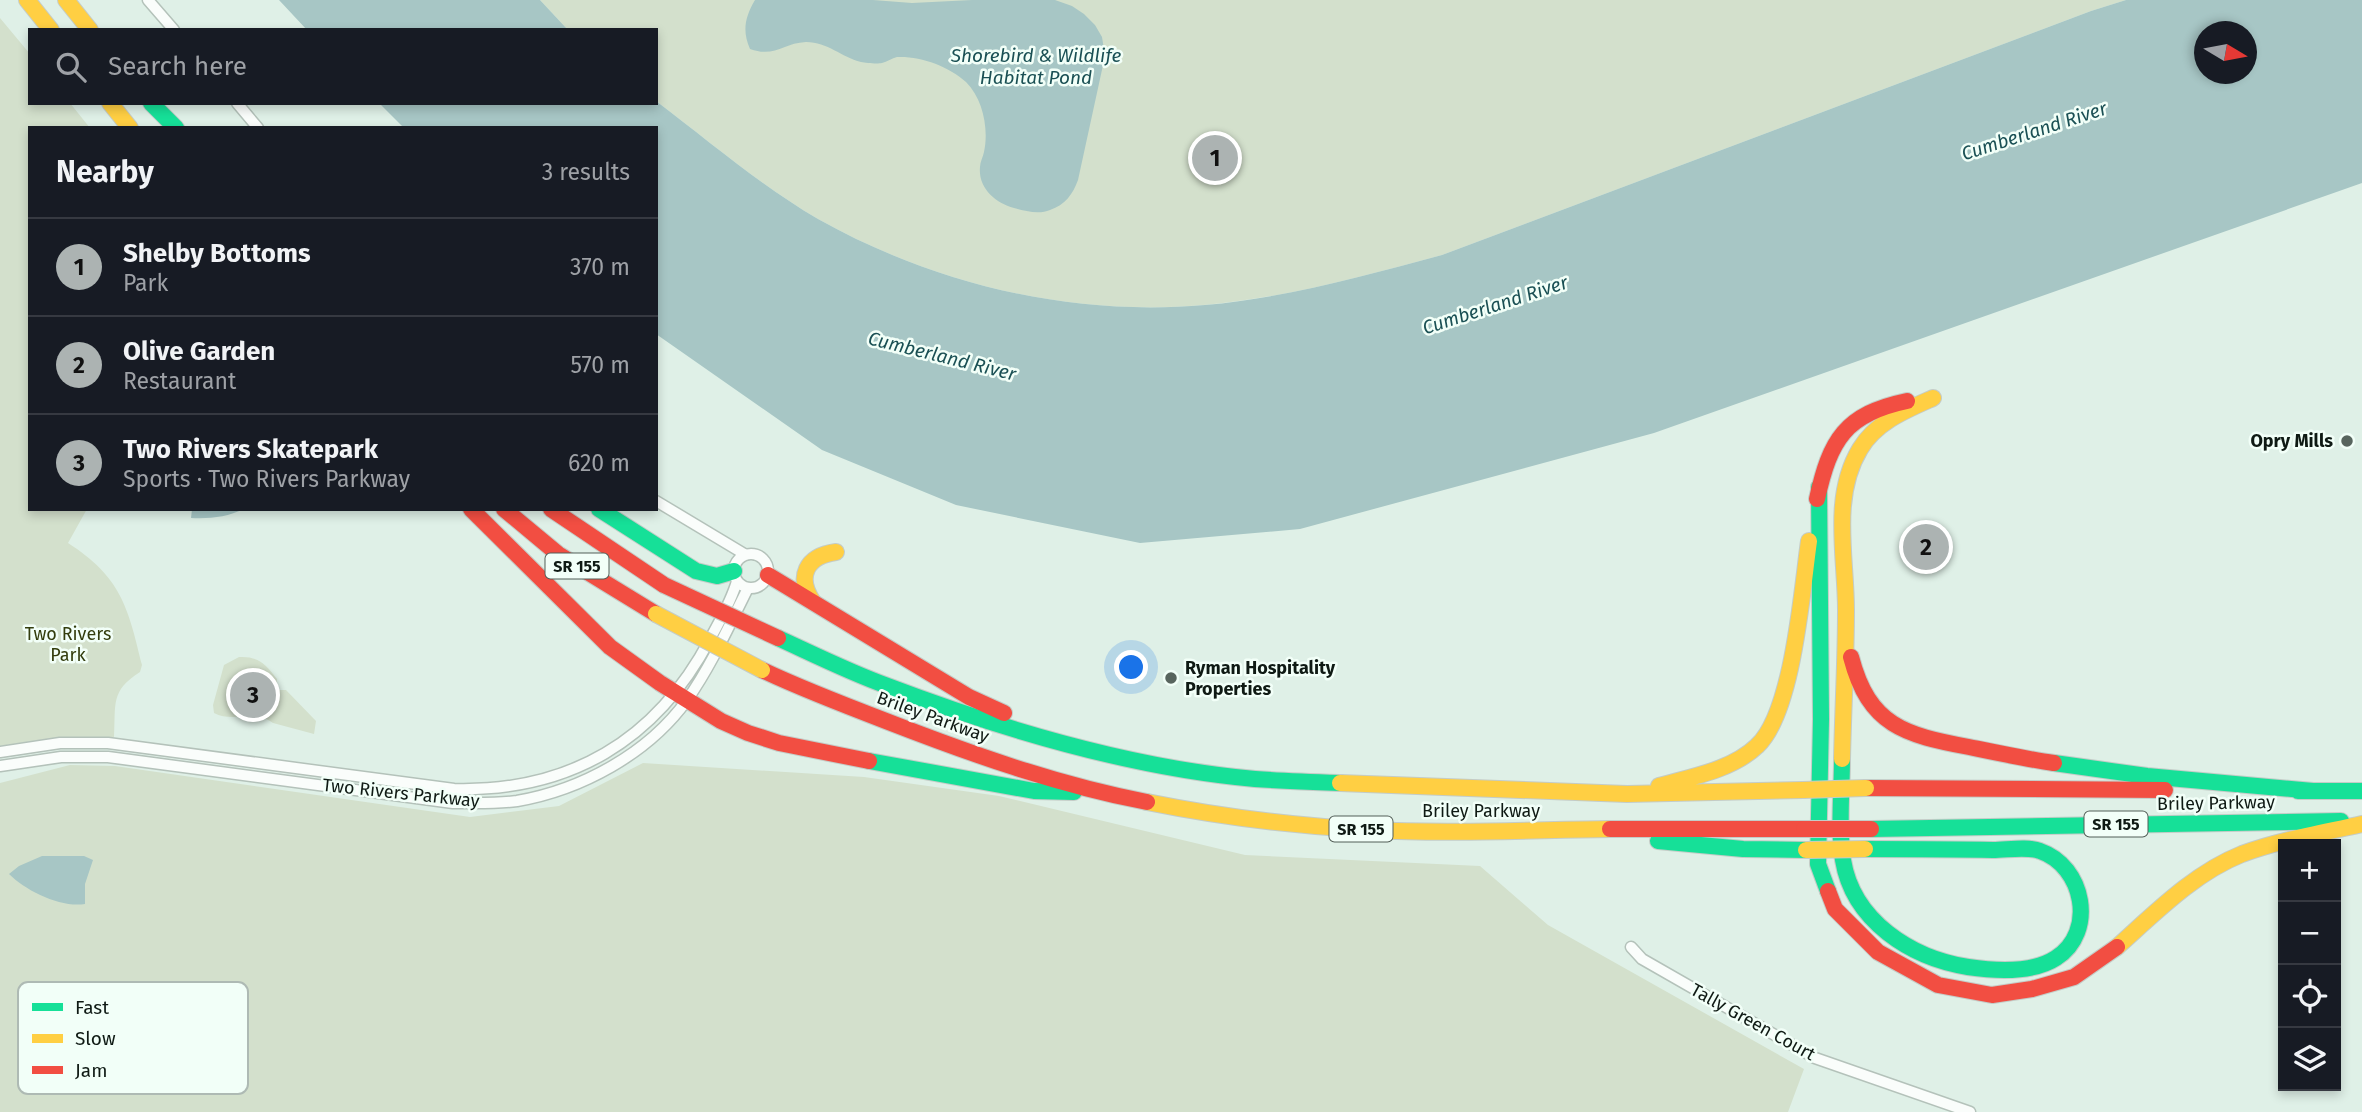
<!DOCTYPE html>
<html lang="en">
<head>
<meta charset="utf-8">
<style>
	body { margin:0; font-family:"Fira Sans",sans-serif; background:#20242c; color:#f1f3f6 }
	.controls { position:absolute; right:21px; bottom:21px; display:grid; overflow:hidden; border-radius:0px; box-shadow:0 4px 10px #0003 }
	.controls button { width:63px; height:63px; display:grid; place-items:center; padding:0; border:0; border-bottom:2px solid #363941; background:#171b24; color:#f1f3f6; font:35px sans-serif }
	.compass { position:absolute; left:2194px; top:21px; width:63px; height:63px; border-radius:50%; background:#171b24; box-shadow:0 4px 10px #0003; rotate:100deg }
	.you { position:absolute; left:1132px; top:668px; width:24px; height:24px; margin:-18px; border:5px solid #fff; border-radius:50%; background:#1a73e8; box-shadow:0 0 0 10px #1a73e833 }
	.badge { display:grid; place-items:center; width:46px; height:46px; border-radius:50%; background:#acb3b2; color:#111; font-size:23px; font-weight:700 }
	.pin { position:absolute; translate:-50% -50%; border:4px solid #fff; box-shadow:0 2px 7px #0006 }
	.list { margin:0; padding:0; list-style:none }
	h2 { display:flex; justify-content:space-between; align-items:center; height:91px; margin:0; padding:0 28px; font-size:30px }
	h2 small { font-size:23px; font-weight:400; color:#9ea1a6 }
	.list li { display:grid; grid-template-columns:46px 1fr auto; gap:21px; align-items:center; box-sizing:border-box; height:98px; padding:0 28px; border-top:2px solid #363941 }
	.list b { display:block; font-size:26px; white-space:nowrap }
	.list p { margin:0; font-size:23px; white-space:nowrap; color:#9ea1a6 }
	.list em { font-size:23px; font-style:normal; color:#9ea1a6 }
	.icon { flex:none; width:38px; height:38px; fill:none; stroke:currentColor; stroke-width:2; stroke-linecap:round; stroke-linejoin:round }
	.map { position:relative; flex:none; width:2362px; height:1112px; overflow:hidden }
	.search { position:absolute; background:#171b24; box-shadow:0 4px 10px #0003; left:28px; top:28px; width:630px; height:77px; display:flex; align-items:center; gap:18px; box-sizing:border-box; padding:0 24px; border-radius:0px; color:#9ea1a6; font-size:26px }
	.panel { position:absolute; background:#171b24; box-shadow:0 4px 10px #0003; left:28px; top:126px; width:630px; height:385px; border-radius:0px }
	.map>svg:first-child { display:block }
	.green { fill:#d3e0cc }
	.water { fill:#a7c6c5; fill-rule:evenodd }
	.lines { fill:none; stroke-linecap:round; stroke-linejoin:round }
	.street-casing { stroke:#b4c2ba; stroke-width:13 }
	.fast-casing { stroke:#c4ccc7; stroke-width:18 }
	.slow-casing { stroke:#c4ccc7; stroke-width:18 }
	.jam-casing { stroke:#c4ccc7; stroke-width:18 }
	.street { stroke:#fafdfb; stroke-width:10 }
	.fast { stroke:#16e098; stroke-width:16 }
	.slow { stroke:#ffcf43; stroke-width:16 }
	.jam { stroke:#f24e42; stroke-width:16 }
	.slow-bridge-casing { stroke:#c4ccc7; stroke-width:18; stroke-linecap:butt }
	.jam-bridge-casing { stroke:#c4ccc7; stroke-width:18; stroke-linecap:butt }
	.slow-bridge { stroke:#ffcf43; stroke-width:16 }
	.jam-bridge { stroke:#f24e42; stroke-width:16 }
	.poi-dot { fill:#58655e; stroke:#f2fff8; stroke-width:2.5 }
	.labels { text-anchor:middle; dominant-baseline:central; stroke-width:5; stroke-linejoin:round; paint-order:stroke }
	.shield { fill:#f2fff8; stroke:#535f58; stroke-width:2 }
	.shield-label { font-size:16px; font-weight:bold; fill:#0f1a14 }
	.poi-label { font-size:18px; font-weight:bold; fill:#0f1a14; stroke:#f2fff8; text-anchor:end }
	.park-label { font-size:18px; fill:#333d0d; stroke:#f2fff8 }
	.street-label { font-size:18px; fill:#0f1a14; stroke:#f2fff8 }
	.water-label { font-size:19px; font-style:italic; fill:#1a5054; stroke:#f2fff8 }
	.key { fill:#f2fff8; stroke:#aebab4; stroke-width:2 }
	.key-label { font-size:19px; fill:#0f1a14 }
</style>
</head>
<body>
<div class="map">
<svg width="2362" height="1112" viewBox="0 0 2362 1112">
	<rect width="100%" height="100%" fill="#dff0e7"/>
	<path class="green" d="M540,0H2126L2091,11L1442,255C1364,276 1285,298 1204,305C1071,317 934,284 818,219C761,186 709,141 656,101V30H568Z
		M0,18L30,54V103H70L90,128H30V509H87L68,543C121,577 128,607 142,665L140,672C110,691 116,704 114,737H60L0,746Z
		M239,657C258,656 266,664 277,679L276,690H286L316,721L314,734L273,723C256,709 232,723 214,713L213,705L224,665Z
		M643,763L864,777L999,796L1245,855L1480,866L1548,925L1804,1069L1788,1112H0V783L70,765L115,766L470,817L559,806Z"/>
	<path class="water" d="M279,0H540L568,30H307Z
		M755,0H873L912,3L972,0H1055L1072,6L1084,14L1095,25L1102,37L1105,56L1078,180C1073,194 1065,205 1050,210C1039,215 1025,211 1014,208C995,203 978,188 980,167C980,162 983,157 984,152C989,129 983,99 966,82C948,66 921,56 897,57C892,58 887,62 882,63C877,64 866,63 861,62C841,57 828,42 806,42C783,43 775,58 750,49C742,31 745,17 755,0Z
		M2126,0H2362V183L1654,433L1300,529L1140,543L956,505L822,450L656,334V128H404L379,103H656V101C709,141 761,186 818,219C934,284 1071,317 1205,305C1285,298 1364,276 1442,255L2091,11ZM2204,32H2246V74H2204Z
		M192,509H244C227,517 210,519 191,518Z
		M42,856H84L93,860L85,884V904C61,908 26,891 9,874L19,866Z"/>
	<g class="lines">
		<g class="street-casing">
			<path id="street" d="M148,0L174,30
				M237,103L258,128
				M656,501L746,555
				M734 571a17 17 0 1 1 34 0a17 17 0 1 1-34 0Z
				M0,752L60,743H108L454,789C569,792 656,741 710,639C720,620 731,602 737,581
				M0,766L61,757H108L453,803C474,803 496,804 517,801C581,790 648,754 687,700C711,666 729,626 748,588
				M1631,947L1642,959L1815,1058L1970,1112"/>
		</g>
		<g class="fast-casing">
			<path id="fast" d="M151,103L176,128
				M1819,487L1821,719L1818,864L1828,891
				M599,509L696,571L717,576L734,571
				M778,638C813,654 849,672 885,685C1001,729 1131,768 1255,779C1283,781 1311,782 1340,783
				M1842,759C1842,790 1838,831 1843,860C1853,921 1911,958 1968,967C1995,971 2033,973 2056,958C2097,932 2084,866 2040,851C2027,846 2007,850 1993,850C1950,849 1908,849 1865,849
				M869,761L1034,791L1074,792
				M2054,763L2147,776L2313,791
				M2298,791H2362
				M1871,829L2341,821
				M1658,841L1743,849L1806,850"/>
		</g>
		<g class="slow-casing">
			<path id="slow" d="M27,0L51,30
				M66,0L90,30
				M110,103L130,128
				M813,602C796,577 806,556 836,552
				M1842,759C1843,710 1846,660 1846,610C1846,557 1831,497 1860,449C1876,422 1906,410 1933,398
				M1340,783L1627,794L1803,790
				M1659,786C1691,777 1732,770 1757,746C1793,713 1802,590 1809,541
				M1147,802C1221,817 1295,826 1370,830C1449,834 1530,830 1610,829
				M2117,947C2155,913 2194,873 2242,854C2280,840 2322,833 2362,824"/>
		</g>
		<g class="jam-casing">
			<path id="jam" d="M1817,499C1830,440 1845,414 1907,401
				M471,509L610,647L660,683L721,721L748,733L779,743L869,761
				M504,509L558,554L656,614
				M551,509L664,585
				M768,575L969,697L1004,713
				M1851,657C1869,726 1905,735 1969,747C1998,753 2026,759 2054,763
				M762,670C802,689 844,705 886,721C971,754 1058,785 1147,802
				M1866,788L2165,790
				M1610,829H1804
				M1828,891L1835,909L1878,952L1938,985L1992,995L2032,989L2074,977L2117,947"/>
		</g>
		<use href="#street" class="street"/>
		<use href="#fast" class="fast"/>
		<use href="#slow" class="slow"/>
		<use href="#jam" class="jam"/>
		<g class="slow-bridge-casing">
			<path id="slow-bridge" d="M656,614L762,670
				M1803,790L1866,788
				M1806,850L1865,849"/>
		</g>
		<g class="jam-bridge-casing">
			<path id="jam-bridge" d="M664,585L778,638
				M1804,829H1871"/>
		</g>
		<use href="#slow-bridge" class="slow-bridge"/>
		<use href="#jam-bridge" class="jam-bridge"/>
	</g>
	<g class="poi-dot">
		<circle cx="2347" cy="441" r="7"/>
		<circle cx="1171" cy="678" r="7"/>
	</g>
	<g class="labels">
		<g class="shield">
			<rect x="545.5" y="553.5" width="63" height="25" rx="5"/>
			<rect x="2084.5" y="811.5" width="63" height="25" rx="5"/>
			<rect x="1329.5" y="816.5" width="63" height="25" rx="5"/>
		</g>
		<g class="shield-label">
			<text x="577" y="566">SR 155</text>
			<text x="2116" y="824">SR 155</text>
			<text x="1361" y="829">SR 155</text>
		</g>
		<g class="poi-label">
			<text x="2333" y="441">Opry Mills</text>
			<text x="1185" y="668" text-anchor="start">Ryman Hospitality<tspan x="1185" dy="21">Properties</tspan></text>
		</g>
		<g class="park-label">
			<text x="68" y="634">Two Rivers<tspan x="68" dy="21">Park</tspan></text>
		</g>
		<g class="street-label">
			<text transform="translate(933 717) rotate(20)">Briley Parkway</text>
			<text transform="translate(401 793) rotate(6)">Two Rivers Parkway</text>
			<text transform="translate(2216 803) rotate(-1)">Briley Parkway</text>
			<text x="1481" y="811">Briley Parkway</text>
			<text transform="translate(1753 1022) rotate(29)">Tally Green Court</text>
		</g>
		<g class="water-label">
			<text x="1036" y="55">Shorebird &amp; Wildlife<tspan x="1036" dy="22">Habitat Pond</tspan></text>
			<text transform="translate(2034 131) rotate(-18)">Cumberland River</text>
			<text transform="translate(1495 305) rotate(-18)">Cumberland River</text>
			<text transform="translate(942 356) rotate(14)">Cumberland River</text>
		</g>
	</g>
	<rect x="18" y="982" width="230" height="112" rx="10" class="key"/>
	<rect x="32" y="1003" width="31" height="8" fill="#16e098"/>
	<rect x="32" y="1034" width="31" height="9" fill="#ffcf43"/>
	<rect x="32" y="1066" width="31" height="8" fill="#f24e42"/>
	<g class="key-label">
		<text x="75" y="1014">Fast</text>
		<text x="75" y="1045">Slow</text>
		<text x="75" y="1077">Jam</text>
	</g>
</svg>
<div class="controls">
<button>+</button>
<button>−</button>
<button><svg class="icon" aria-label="locate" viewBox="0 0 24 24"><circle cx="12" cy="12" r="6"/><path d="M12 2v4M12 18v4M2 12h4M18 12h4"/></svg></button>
<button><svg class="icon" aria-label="layers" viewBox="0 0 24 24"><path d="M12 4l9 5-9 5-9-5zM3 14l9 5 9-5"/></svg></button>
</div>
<svg class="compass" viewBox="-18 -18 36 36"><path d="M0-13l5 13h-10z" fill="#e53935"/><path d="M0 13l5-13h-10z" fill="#9ea1a6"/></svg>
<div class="you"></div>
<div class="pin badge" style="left:1215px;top:158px">1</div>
<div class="pin badge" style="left:1926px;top:547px">2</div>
<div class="pin badge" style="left:253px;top:695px">3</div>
<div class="search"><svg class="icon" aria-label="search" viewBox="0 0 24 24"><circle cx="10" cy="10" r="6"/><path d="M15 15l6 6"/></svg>Search here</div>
<section class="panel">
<h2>Nearby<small>3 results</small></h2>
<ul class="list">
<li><span class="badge">1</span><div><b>Shelby Bottoms</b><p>Park</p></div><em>370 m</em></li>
<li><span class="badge">2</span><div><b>Olive Garden</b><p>Restaurant</p></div><em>570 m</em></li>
<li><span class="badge">3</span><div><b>Two Rivers Skatepark</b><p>Sports · Two Rivers Parkway</p></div><em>620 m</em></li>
</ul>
</section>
</div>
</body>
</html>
